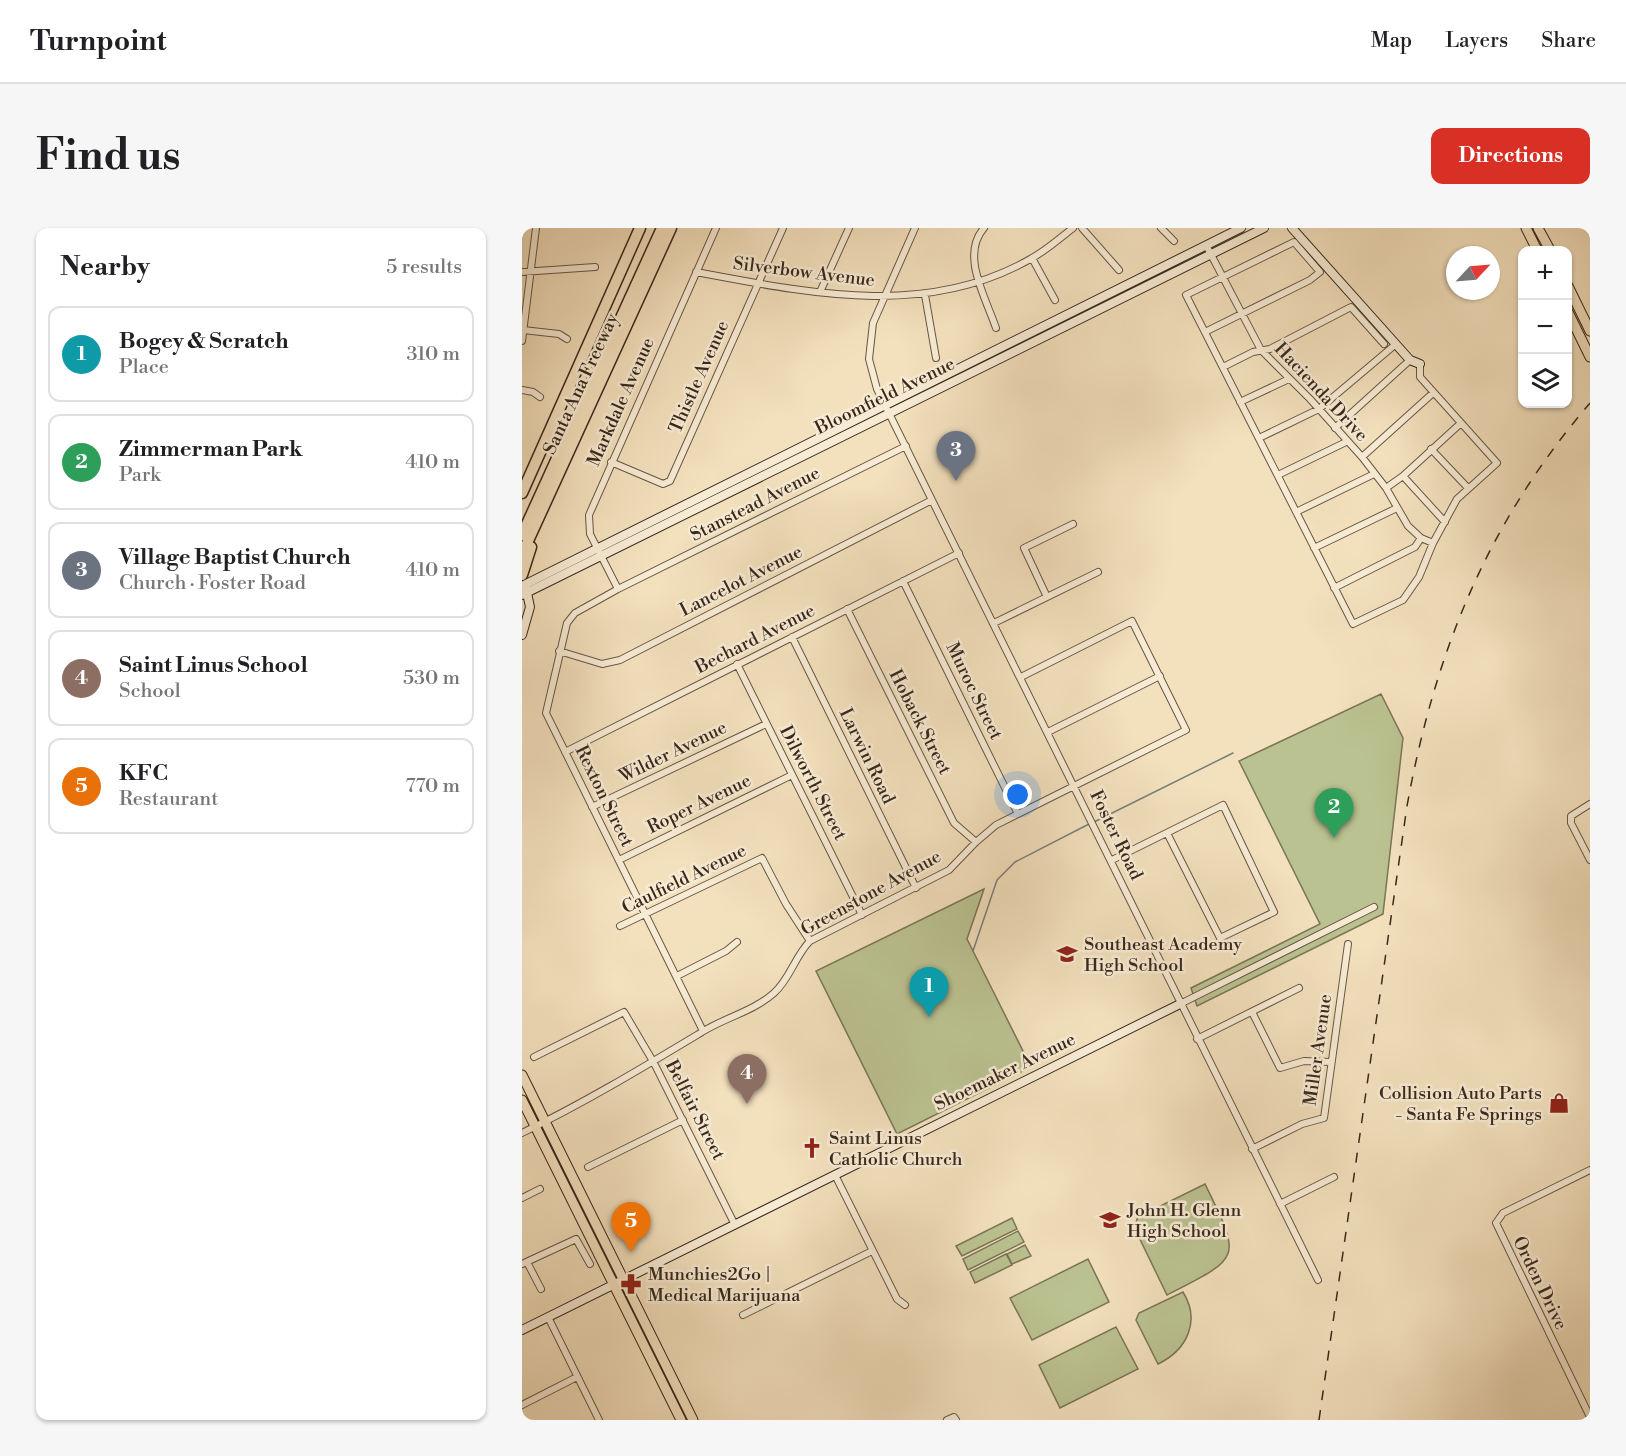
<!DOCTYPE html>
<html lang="en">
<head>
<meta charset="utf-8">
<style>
	body { margin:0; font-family:"Libre Bodoni",serif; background:#f6f6f6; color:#202124 }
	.controls { position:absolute; right:18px; top:18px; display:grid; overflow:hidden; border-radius:12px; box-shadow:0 2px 4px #0004 }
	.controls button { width:54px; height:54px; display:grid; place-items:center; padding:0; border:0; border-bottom:2px solid #e0e0e0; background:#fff; color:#202124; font:30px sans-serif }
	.compass { position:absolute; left:924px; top:18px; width:54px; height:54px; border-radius:50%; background:#fff; box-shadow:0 2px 4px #0004; rotate:64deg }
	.you { position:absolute; left:496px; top:567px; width:21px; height:21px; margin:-15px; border:4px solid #fff; border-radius:50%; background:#1a73e8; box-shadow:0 0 0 9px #1a73e833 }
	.badge { display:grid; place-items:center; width:39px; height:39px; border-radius:50%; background:#d93025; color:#fff; font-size:20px; font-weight:700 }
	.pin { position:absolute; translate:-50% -50px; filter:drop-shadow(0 2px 3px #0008) }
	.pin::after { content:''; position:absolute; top:32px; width:21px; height:18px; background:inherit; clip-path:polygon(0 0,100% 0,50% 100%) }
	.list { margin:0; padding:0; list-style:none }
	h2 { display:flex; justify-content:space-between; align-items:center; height:78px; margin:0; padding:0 24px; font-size:26px }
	h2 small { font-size:20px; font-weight:400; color:#757577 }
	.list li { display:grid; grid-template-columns:39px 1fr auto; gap:18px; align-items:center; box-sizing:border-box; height:96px; margin:0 12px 12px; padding:0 12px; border:2px solid #e0e0e0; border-radius:12px }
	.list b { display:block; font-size:22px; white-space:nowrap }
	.list p { margin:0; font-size:20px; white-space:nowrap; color:#757577 }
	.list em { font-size:20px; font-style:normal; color:#757577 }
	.icon { flex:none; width:33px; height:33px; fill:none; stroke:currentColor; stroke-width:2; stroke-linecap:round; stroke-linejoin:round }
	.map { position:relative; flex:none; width:1068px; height:1192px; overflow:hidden; border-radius:12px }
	header { display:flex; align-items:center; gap:36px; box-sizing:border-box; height:84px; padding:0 30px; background:#fff; border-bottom:2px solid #e0e0e0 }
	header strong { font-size:28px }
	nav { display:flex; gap:33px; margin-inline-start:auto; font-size:21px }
	.intro { display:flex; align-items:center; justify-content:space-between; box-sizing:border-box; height:144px; padding:0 36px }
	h1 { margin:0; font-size:42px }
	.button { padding:15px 27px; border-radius:12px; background:#d93025; color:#fff; font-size:21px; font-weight:700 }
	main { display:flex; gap:36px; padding:0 36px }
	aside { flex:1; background:#fff; border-radius:12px; box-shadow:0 2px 4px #0004 }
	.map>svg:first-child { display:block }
	.green { fill:#bbc291; stroke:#7a7556; stroke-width:1.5 }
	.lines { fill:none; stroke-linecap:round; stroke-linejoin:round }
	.stream { stroke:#75807a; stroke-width:1.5 }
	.street-casing { stroke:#675644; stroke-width:8 }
	.secondary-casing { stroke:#38281c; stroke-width:10 }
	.primary-casing { stroke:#38281c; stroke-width:11 }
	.highway-casing { stroke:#38281c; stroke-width:13 }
	.street { stroke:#f7ebd4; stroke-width:6 }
	.secondary { stroke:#f7ebd4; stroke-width:8 }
	.primary { stroke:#f3e0bd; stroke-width:9 }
	.highway { stroke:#f3e0bd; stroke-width:10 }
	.rail { stroke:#38281c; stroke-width:1.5; stroke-dasharray:10 10; stroke-linecap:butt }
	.labels { text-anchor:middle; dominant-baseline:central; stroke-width:5; stroke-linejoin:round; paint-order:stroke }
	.street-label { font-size:18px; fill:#38281c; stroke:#f7ebd4 }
	.poi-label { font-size:18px; fill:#38281c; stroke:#f7ebd4; text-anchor:start }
</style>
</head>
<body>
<header>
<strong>Turnpoint</strong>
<nav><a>Map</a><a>Layers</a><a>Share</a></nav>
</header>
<div class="intro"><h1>Find us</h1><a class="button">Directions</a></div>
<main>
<aside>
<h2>Nearby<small>5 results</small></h2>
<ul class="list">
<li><span class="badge" style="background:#0f9aa8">1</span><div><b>Bogey &amp; Scratch</b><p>Place</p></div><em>310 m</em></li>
<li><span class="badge" style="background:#2e9e5b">2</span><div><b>Zimmerman Park</b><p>Park</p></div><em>410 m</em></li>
<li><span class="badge" style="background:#6b7280">3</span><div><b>Village Baptist Church</b><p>Church · Foster Road</p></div><em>410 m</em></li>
<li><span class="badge" style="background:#8d6e63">4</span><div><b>Saint Linus School</b><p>School</p></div><em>530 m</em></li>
<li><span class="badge" style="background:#e8710a">5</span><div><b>KFC</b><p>Restaurant</p></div><em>770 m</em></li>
</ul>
</aside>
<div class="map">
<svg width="1068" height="1192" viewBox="0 0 1068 1192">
	<rect width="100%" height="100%" fill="#f3e0bd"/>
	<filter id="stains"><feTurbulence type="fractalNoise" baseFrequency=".00333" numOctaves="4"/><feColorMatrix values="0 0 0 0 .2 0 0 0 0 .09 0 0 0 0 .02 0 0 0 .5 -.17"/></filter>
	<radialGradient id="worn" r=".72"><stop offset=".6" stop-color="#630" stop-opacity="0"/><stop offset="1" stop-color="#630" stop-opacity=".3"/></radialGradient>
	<path class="green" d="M859,466L881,510L861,686L675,778L669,760L798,696L717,533Z
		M462,661L445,711L509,839L375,906L294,743Z
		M683,956C720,1031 720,1029 645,1067L612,999L616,989Z
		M490,990L495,1001L440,1028L434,1018Z
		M496,1003L502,1014L446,1042L441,1031Z
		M503,1017L509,1028L490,1036L485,1026Z
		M484,1026L490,1037L453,1055L448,1044Z
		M566,1031L587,1074L510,1112L488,1070Z
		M661,1064C679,1093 665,1122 636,1136L614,1092L617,1085Z
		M594,1099L616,1141L538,1180L517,1137Z"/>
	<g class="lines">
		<path class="stream" d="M572,594L711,525
			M451,723L475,652L493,634L567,596"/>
		<g class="street-casing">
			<path id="street" d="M393,0L351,95L347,131L355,161L796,1052
				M462,0C438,27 464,70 474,100
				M560,0L597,42
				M639,0L652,13
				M684,17L739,122L788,171L840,229L864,260L886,298L899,310L911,315
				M510,30L533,72
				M0,44L73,39
				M174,44C286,65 406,91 510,30C525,22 538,10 551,0
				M298,64L327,0
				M403,67L414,130
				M1,102L37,106L45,111
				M683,104L788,52L798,44L772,14L664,67L831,396L881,372L897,349L911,315L935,271L975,235L898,149V136
				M0,113L14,0
				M701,139L731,124L748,121L829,79L862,116
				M0,162L11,164L18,169
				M718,174L767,151
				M813,200L888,132
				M737,210L797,181L874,116
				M909,221L946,260
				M840,229L911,165
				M89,234L141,256L148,253L261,0
				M756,247L824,214
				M881,248L923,294
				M864,260L881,248L939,195
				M774,284L852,246
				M792,320L875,280
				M381,353L496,586
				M812,360L893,319L899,310
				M96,361L68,306L67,287L194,0
				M525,369L502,320L551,296
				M325,381L432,595L454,614
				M472,395L576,344
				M270,409L394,660
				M37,423L80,436L98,432L410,272
				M215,436L340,687
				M526,504L638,448
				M43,524L437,325
				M1068,576L1049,588V595L1068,632
				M70,579L244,496
				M97,632L270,547
				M590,632L701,577L752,684L698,710L645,605
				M98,698L240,630L264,676L288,713
				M155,748L204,723L215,714
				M660,775L852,679
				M730,784L758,840L782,833L808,834
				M181,803L24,485L45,395L53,385L96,361L384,218
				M675,811L777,760
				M12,829L102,784L132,835L213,997
				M0,905C62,875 120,840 180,804C202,790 232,783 252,765C268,751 273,728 288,713L427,642L454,614L474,597L664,502L610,393L499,449
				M730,921L780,896L802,890L826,716
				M66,939L161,892
				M1068,942L981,985L974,995L1068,1189
				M313,947L375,1071L383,1077
				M0,970L18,961
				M758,976L812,949
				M5,1034L19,1061
				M0,1036L54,1011L68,1036
				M221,1087L350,1023
				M26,1089L77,1192
				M0,1177L55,1149
				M425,1192L432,1189L434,1192"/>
		</g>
		<g class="secondary-casing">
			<path id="secondary" d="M770,0L888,132L898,136
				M0,358L719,0
				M0,367L742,0
				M0,407L8,379L4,360
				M0,1102L660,775"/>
		</g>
		<g class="primary-casing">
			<path id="primary" d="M1004,0L1015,22
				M1016,0L1028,22
				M1046,58L1068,103
				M1046,84L1068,129
				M0,847L171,1192
				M0,872L159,1192"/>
		</g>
		<g class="highway-casing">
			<path id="highway" d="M0,265L118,0
				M0,307L140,0
				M0,326L149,0
				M0,347L9,319"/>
		</g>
		<use href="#street" class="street"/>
		<use href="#secondary" class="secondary"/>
		<use href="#primary" class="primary"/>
		<use href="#highway" class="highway"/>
		<path class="rail" d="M797,1192L885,578C913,424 965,295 1068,175"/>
	</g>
	<defs>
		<g id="school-bare" transform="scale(1.62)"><path d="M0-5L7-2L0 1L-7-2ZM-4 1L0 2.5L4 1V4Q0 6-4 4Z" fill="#8f2418" stroke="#f7ebd4" stroke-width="2.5" paint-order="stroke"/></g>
		<g id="shop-bare" transform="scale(1.62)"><path d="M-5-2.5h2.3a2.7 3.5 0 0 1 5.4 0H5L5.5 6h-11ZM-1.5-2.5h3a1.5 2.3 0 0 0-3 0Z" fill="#8f2418" stroke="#f7ebd4" stroke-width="2.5" paint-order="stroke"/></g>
		<g id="church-bare" transform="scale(1.62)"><path d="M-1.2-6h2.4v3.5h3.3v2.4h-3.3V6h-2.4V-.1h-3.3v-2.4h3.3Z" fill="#8f2418" stroke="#f7ebd4" stroke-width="2.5" paint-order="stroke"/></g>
		<g id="pharmacy-bare" transform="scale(1.62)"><path d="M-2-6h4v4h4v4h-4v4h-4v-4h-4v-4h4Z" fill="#8f2418" stroke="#f7ebd4" stroke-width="2.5" paint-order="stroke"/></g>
	</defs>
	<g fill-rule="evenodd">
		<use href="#school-bare" x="545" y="726"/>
		<use href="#shop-bare" x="1037" y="875"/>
		<use href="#church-bare" x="290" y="920"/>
		<use href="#school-bare" x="588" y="992"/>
		<use href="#pharmacy-bare" x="109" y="1056"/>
	</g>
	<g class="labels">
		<g class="street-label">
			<text transform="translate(282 44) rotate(7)">Silverbow Avenue</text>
			<text transform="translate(177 149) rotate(-66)">Thistle Avenue</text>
			<text transform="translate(59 156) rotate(-65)">Santa Ana Freeway</text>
			<text transform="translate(799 164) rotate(47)">Hacienda Drive</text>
			<text transform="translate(363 168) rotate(-26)">Bloomfield Avenue</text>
			<text transform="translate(99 174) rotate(-66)">Markdale Avenue</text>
			<text transform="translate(233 276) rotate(-27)">Stanstead Avenue</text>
			<text transform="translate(219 353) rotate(-27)">Lancelot Avenue</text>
			<text transform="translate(233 411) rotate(-27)">Bechard Avenue</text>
			<text transform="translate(452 463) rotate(64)">Muroc Street</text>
			<text transform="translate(398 494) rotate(63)">Hoback Street</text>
			<text transform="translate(151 524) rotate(-26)">Wilder Avenue</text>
			<text transform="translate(345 528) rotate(64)">Larwin Road</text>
			<text transform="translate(291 555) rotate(63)">Dilworth Street</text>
			<text transform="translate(82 568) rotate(64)">Rexton Street</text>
			<text transform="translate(177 576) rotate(-26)">Roper Avenue</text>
			<text transform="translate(594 607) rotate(64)">Foster Road</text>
			<text transform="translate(162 651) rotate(-26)">Caulfield Avenue</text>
			<text transform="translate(349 665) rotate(-29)">Greenstone Avenue</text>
			<text transform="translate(796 822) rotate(-82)">Miller Avenue</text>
			<text transform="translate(483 844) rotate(-26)">Shoemaker Avenue</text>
			<text transform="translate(173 882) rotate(63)">Belfair Street</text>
			<text transform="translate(1018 1055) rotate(64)">Orden Drive</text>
		</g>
		<g class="poi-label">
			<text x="562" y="716">Southeast Academy<tspan x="562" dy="21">High School</tspan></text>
			<text x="1020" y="865" text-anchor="end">Collision Auto Parts<tspan x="1020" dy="21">- Santa Fe Springs</tspan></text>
			<text x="307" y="910">Saint Linus<tspan x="307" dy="21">Catholic Church</tspan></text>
			<text x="605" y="982">John H. Glenn<tspan x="605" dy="21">High School</tspan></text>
			<text x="126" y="1046">Munchies2Go |<tspan x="126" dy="21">Medical Marijuana</tspan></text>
		</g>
	</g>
	<rect width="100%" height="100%" filter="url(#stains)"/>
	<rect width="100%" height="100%" fill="url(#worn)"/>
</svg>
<div class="controls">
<button>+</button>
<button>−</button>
<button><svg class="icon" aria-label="layers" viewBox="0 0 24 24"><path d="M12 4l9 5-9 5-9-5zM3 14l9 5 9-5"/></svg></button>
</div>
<svg class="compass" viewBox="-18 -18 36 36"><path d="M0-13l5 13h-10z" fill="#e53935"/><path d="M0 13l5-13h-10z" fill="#757577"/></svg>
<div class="you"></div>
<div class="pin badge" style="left:407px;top:789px;background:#0f9aa8">1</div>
<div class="pin badge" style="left:812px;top:610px;background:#2e9e5b">2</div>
<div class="pin badge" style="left:434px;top:253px;background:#6b7280">3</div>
<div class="pin badge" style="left:225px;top:876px;background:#8d6e63">4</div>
<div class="pin badge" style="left:109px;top:1024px;background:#e8710a">5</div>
</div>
</main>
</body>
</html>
